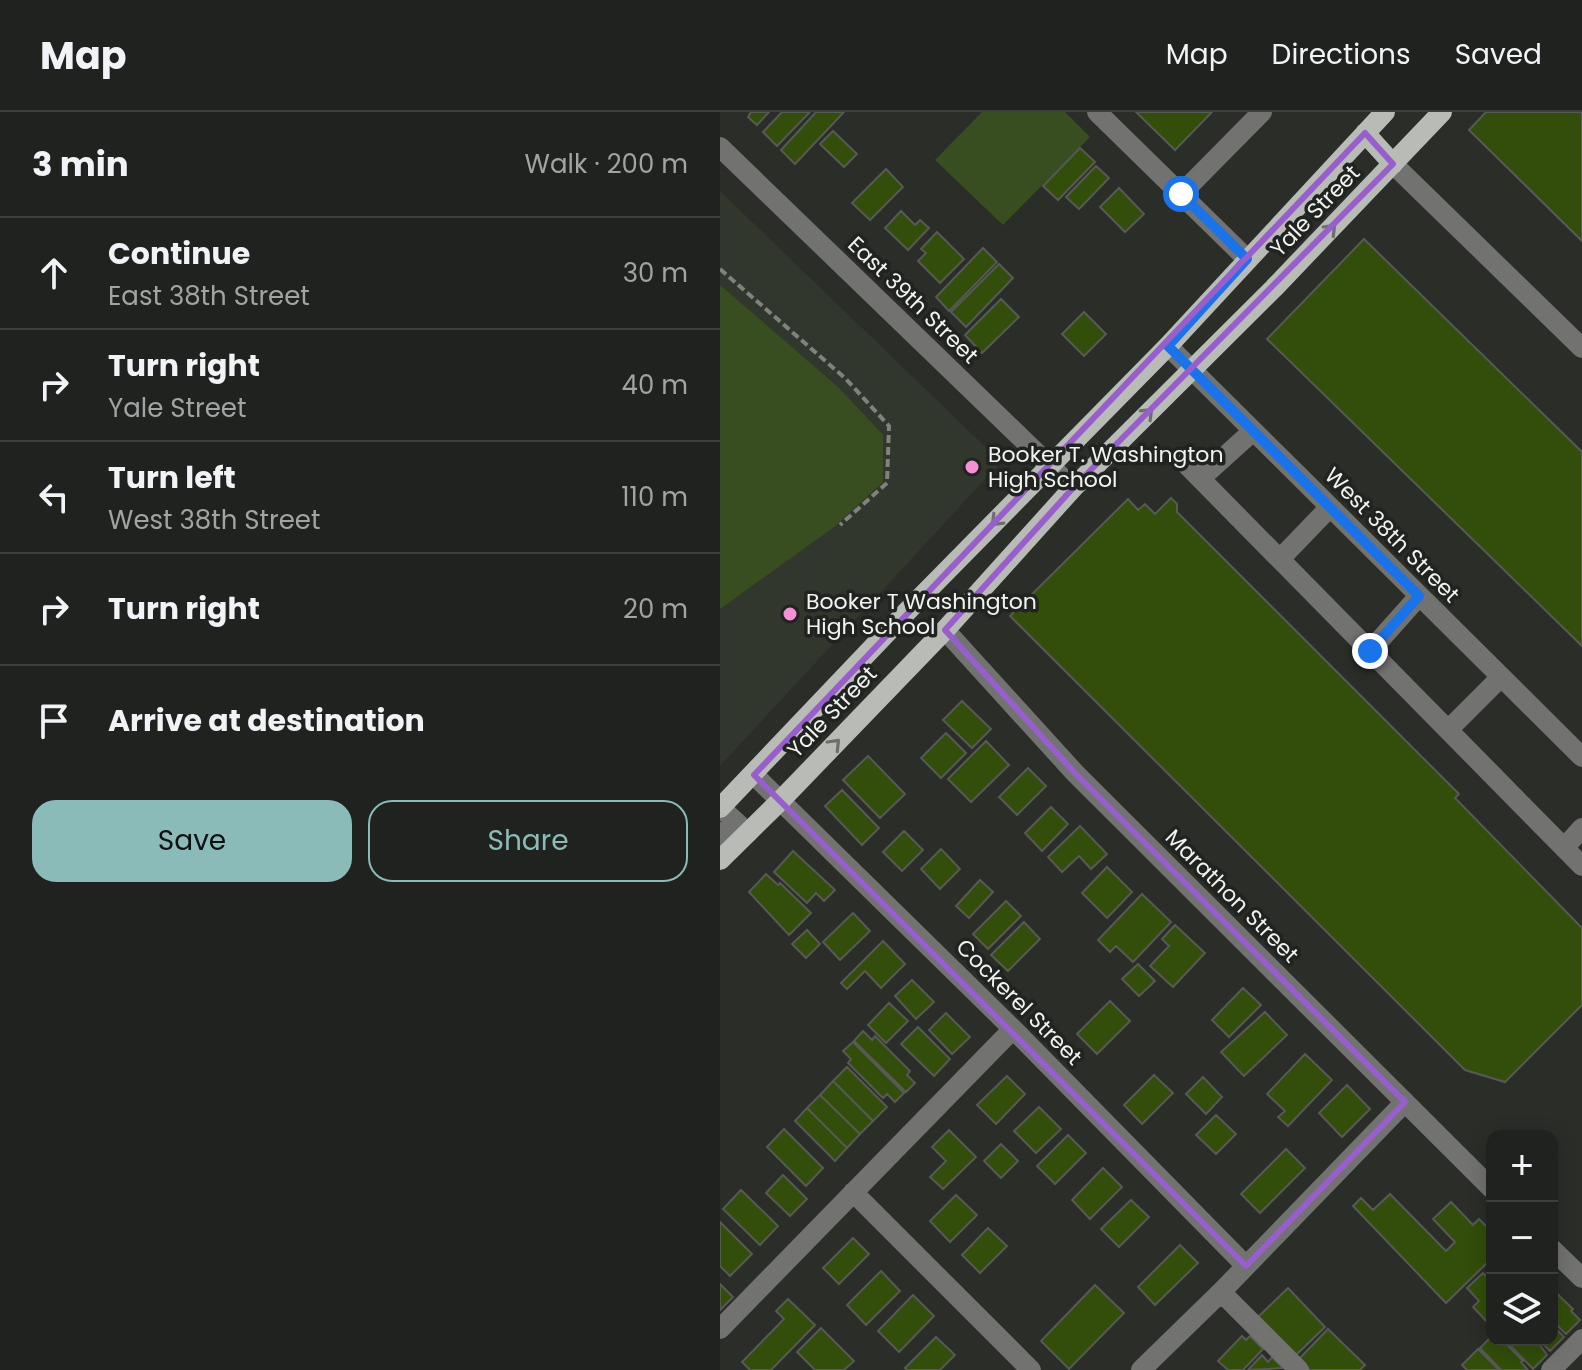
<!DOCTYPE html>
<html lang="en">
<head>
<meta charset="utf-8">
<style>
	body { margin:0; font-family:Poppins,sans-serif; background:#2d2f2c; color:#f1f3f6 }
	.controls { position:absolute; right:24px; bottom:24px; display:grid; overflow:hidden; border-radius:16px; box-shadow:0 4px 20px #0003 }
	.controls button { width:72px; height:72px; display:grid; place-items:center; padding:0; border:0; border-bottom:2px solid #3d3f3d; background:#20221f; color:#f1f3f6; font:40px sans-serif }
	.stop { position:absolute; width:24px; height:24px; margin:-18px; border:6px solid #1a73e8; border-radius:50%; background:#fff }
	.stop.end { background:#1a73e8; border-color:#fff; box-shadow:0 2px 8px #0008 }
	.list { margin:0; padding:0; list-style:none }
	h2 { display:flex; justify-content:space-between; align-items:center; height:104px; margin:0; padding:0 32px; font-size:34px }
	h2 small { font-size:26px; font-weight:400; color:#a2a4a4 }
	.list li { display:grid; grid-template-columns:52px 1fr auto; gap:24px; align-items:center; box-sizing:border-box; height:112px; padding:0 32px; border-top:2px solid #3d3f3d }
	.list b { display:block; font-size:30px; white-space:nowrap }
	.list p { margin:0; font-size:26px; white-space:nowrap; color:#a2a4a4 }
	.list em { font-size:26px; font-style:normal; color:#a2a4a4 }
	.actions { display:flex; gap:16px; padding:24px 32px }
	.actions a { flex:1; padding:18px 0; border:2px solid #8bbbb9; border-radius:24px; text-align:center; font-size:28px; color:#8bbbb9 }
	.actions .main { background:#8bbbb9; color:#111 }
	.icon { flex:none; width:44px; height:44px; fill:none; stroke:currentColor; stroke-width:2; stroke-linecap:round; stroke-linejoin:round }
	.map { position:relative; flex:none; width:862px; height:1258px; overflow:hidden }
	header { display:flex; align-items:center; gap:48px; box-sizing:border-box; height:112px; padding:0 40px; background:#20221f; border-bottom:2px solid #3d3f3d }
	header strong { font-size:38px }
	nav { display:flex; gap:44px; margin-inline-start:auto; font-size:28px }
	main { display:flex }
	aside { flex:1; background:#20221f }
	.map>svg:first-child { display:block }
	.built { fill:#32372d }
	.green { fill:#394e20 }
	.building { fill:#324e0a; stroke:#575955; stroke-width:2 }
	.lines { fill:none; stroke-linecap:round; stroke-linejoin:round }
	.path { stroke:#80827e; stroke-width:4; stroke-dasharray:8 4; stroke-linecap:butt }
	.minor { stroke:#727371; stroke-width:20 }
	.major { stroke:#b8bbb6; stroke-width:20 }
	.oneway { stroke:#6c6f6b }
	.route { stroke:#1a73e8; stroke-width:10 }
	.marked { fill:none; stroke:#985ecb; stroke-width:6; stroke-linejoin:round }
	.poi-dot { fill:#f491d4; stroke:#212320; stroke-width:3 }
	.labels { text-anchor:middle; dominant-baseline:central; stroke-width:7; stroke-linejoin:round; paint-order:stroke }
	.street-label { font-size:22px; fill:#f1f3f0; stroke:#212320 }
	.poi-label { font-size:22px; fill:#f1f3f0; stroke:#212320; text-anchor:start }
</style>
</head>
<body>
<header>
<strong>Map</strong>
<nav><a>Map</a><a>Directions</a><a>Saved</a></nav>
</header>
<main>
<aside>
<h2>3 min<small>Walk · 200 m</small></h2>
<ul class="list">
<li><svg class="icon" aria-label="ahead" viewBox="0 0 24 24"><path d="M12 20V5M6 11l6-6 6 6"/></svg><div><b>Continue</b><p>East 38th Street</p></div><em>30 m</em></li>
<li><svg class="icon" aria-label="right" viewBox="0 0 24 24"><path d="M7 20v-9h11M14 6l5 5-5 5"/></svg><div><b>Turn right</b><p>Yale Street</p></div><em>40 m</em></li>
<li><svg class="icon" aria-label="left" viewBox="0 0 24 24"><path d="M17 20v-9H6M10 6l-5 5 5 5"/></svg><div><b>Turn left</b><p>West 38th Street</p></div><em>110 m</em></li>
<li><svg class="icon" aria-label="right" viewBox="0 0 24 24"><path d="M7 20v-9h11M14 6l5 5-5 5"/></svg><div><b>Turn right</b></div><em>20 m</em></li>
<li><svg class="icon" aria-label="arrive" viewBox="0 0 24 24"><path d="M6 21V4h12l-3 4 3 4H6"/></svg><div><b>Arrive at destination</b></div></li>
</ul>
<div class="actions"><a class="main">Save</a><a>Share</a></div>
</aside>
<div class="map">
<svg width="862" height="1258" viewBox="0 0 862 1258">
	<rect width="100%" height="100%" fill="#2b2d29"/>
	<path class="built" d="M0,79L281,350L0,654Z"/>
	<path class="green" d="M262,0H345L370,25L283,113L215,48Z
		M0,173L119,276L163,323V370L114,415L0,497Z"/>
	<path class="building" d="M49,0L37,13L28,5L31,0Z
		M62,0H90L57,34L43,20Z
		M96,0H124L75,52L61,38Z
		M416,0H492L455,38Z
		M766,0H862V129L749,18Z
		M113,19L137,42L124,55L100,32Z
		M360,36L375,50L338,88L323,74Z
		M376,54L389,66L359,97L346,85Z
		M166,57L183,75L150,108L132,91Z
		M399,76L424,102L405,120L380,95Z
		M181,99L195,113L200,108L209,116L188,138L165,116Z
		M217,120L244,147L220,171L198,149L206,141L201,137Z
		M644,127L862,340V534L547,227Z
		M263,136L277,150L229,199L216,185Z
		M279,152L293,166L246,215L231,200Z
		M281,187L299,205L262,241L245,223Z
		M364,200L386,222L364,244L342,222Z
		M451,386L457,392V400L739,682L735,686L862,816V893L785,970L745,958L290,504L408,387L418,398L425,392L435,402Z
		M242,589L271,617L252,636L223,608Z
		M226,621L246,641L221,666L201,646Z
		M266,629L289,653L251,690L228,667Z
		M148,644L185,682L160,706L123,668Z
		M308,656L326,674L297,703L279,685Z
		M122,678L159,716L142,733L105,694Z
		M331,695L348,712L322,739L305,721Z
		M360,714L387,742L371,757L359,744L342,760L328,745Z
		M184,719L203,738L182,759L163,740Z
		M221,737L240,757L220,777L201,757Z
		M73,739L115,778L104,789L96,781L87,791L54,760Z
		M387,755L412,780L387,806L362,781Z
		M46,762L58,773L60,771L91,801L69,823L29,780Z
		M260,768L273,780L249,806L236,794Z
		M422,782L451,810L413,850L396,834L390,840L378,828Z
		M286,789L301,804L268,837L253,822Z
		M133,801L150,819L120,848L103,830Z
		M304,810L320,827L288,859L271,843Z
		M455,813L485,841L453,875L430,854L449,834L442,827Z
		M87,818L100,832L86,846L72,832Z
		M163,829L185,852L161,876L145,859L127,877L121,871Z
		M418,852L435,869L419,884L402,867Z
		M192,868L214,890L196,907L175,884Z
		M523,876L541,893L509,925L492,908Z
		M390,889L410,909L377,942L357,922Z
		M169,891L188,909L166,931L148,913Z
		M545,900L567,923L524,964L501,940Z
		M226,901L250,925L232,942L209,918Z
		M198,915L230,947L214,964L181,932Z
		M143,919L152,928L155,924L190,959L187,963L195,971L186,980L134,929Z
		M133,930L184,981L175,990L167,982L163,986L128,951L131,947L123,939Z
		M585,942L612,968L568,1014L558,1005L565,999L547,982Z
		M127,955L167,995L153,1009L113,969Z
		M434,963L453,981L422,1012L404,993Z
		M287,964L305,982L276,1012L257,993Z
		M483,965L502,985L486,1002L466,982Z
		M113,969L153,1009L140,1022L100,983Z
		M627,973L650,997L622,1025L599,1001Z
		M100,983L140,1022L127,1036L87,996Z
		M319,995L341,1017L316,1041L294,1019Z
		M87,996L127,1036L115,1049L75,1009Z
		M496,1003L516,1022L496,1042L476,1023Z
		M64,1017L103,1056L86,1074L47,1035Z
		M229,1018L256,1045L223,1077L210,1065L226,1049L212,1035Z
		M348,1023L366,1041L335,1072L317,1054Z
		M281,1032L298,1049L281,1066L264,1049Z
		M566,1037L585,1056L540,1101L521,1082Z
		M383,1056L402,1075L370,1107L352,1088Z
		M63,1063L87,1087L70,1104L46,1081Z
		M21,1078L58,1114L40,1133L3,1097Z
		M670,1082L726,1139L735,1130L713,1107L731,1090L753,1113L759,1107L772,1120V1146L726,1191L633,1094L641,1086L653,1098Z
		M236,1083L257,1103L230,1130L210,1109Z
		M411,1088L429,1105L399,1135L381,1117Z
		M0,1110L32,1142L10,1164L0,1154Z
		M268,1116L287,1134L260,1161L242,1143Z
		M133,1126L149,1142L119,1172L103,1156Z
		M460,1133L478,1151L435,1193L418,1175Z
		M161,1159L180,1179L146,1213L127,1193Z
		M763,1161L772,1170L770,1213L753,1195L759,1189L747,1176Z
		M0,1172L13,1185L0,1198Z
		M375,1173L404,1201L349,1257L321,1229Z
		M568,1176L605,1215L576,1243L538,1205Z
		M832,1177L853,1197L851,1199L860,1208L846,1222L832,1208Z
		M193,1183L214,1204L179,1240L158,1219Z
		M68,1187L95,1213L51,1258H30L22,1250L64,1207L56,1199Z
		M832,1210L837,1214L835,1216L844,1225L830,1239L819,1228H832Z
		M101,1216L134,1249L124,1258H95L77,1240Z
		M608,1217L645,1253L640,1258H590L579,1247Z
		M522,1224L526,1228L530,1224L543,1237L523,1258H508L498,1249Z
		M772,1224V1228H782L803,1249L801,1250L808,1258H781L760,1236Z
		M216,1225L235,1243L220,1258H187L185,1256Z
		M785,1228H816L827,1243L813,1257Z
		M758,1237L779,1258H747L742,1253Z
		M542,1243L548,1250L552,1245L563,1256L528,1258Z"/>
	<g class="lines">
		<path class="path" d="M0,157L126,267L169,314L167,371L120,413"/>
		<path class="minor" d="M377,0L527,147
			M0,35L353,376
			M673,52L862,236
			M461,82L542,0
			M448,234L862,645
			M459,345L862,754
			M481,366L533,319
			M560,447L610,395
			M225,518L355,661L772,1077
			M650,539L699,484
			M728,618L781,565
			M34,663L293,917L526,1154
			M0,695L28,721
			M0,720L14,734
			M844,736L862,716
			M133,1080L311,1258
			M832,1137L862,1166
			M501,1180L579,1258
			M0,1217L293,917
			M421,1258L501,1180L685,990
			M831,1258L862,1227"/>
		<path class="major" d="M645,21L673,52
			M0,696L197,489L448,234L665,0
			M0,748L61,688L225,518L353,376L554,176L722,0"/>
	</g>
	<defs><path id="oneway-chevron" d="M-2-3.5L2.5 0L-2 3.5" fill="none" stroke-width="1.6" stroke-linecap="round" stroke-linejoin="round" transform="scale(2)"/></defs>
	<g class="oneway">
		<use href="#oneway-chevron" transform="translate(611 117) rotate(-46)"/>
		<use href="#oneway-chevron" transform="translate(428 301) rotate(-45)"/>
		<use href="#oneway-chevron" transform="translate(276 409) rotate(135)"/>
		<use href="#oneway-chevron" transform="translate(115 632) rotate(-46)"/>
	</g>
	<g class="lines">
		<path class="route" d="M461,82L527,147L448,234L699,484L650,539"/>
	</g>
	<path class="marked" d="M645,21L673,52L353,376L225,518L355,661L685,990L526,1154L34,663Z"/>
	<g class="poi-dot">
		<circle cx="252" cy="355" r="8"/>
		<circle cx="70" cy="502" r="8"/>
	</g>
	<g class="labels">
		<g class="street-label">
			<text transform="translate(595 99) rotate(-46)">Yale Street</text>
			<text transform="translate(193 188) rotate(44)">East 39th Street</text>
			<text transform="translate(672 423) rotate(45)">West 38th Street</text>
			<text transform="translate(112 600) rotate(-46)">Yale Street</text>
			<text transform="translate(512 784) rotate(45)">Marathon Street</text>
			<text transform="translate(299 890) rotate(45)">Cockerel Street</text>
		</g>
		<g class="poi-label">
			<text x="268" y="342">Booker T. Washington<tspan x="268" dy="25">High School</tspan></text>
			<text x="86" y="489">Booker T Washington<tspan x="86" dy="25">High School</tspan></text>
		</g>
	</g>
</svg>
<div class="controls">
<button>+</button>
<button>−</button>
<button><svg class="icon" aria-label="layers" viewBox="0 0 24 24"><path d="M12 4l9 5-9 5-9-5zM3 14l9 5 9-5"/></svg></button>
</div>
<div class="stop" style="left:461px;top:82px"></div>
<div class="stop end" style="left:650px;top:539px"></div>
</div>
</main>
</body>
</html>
